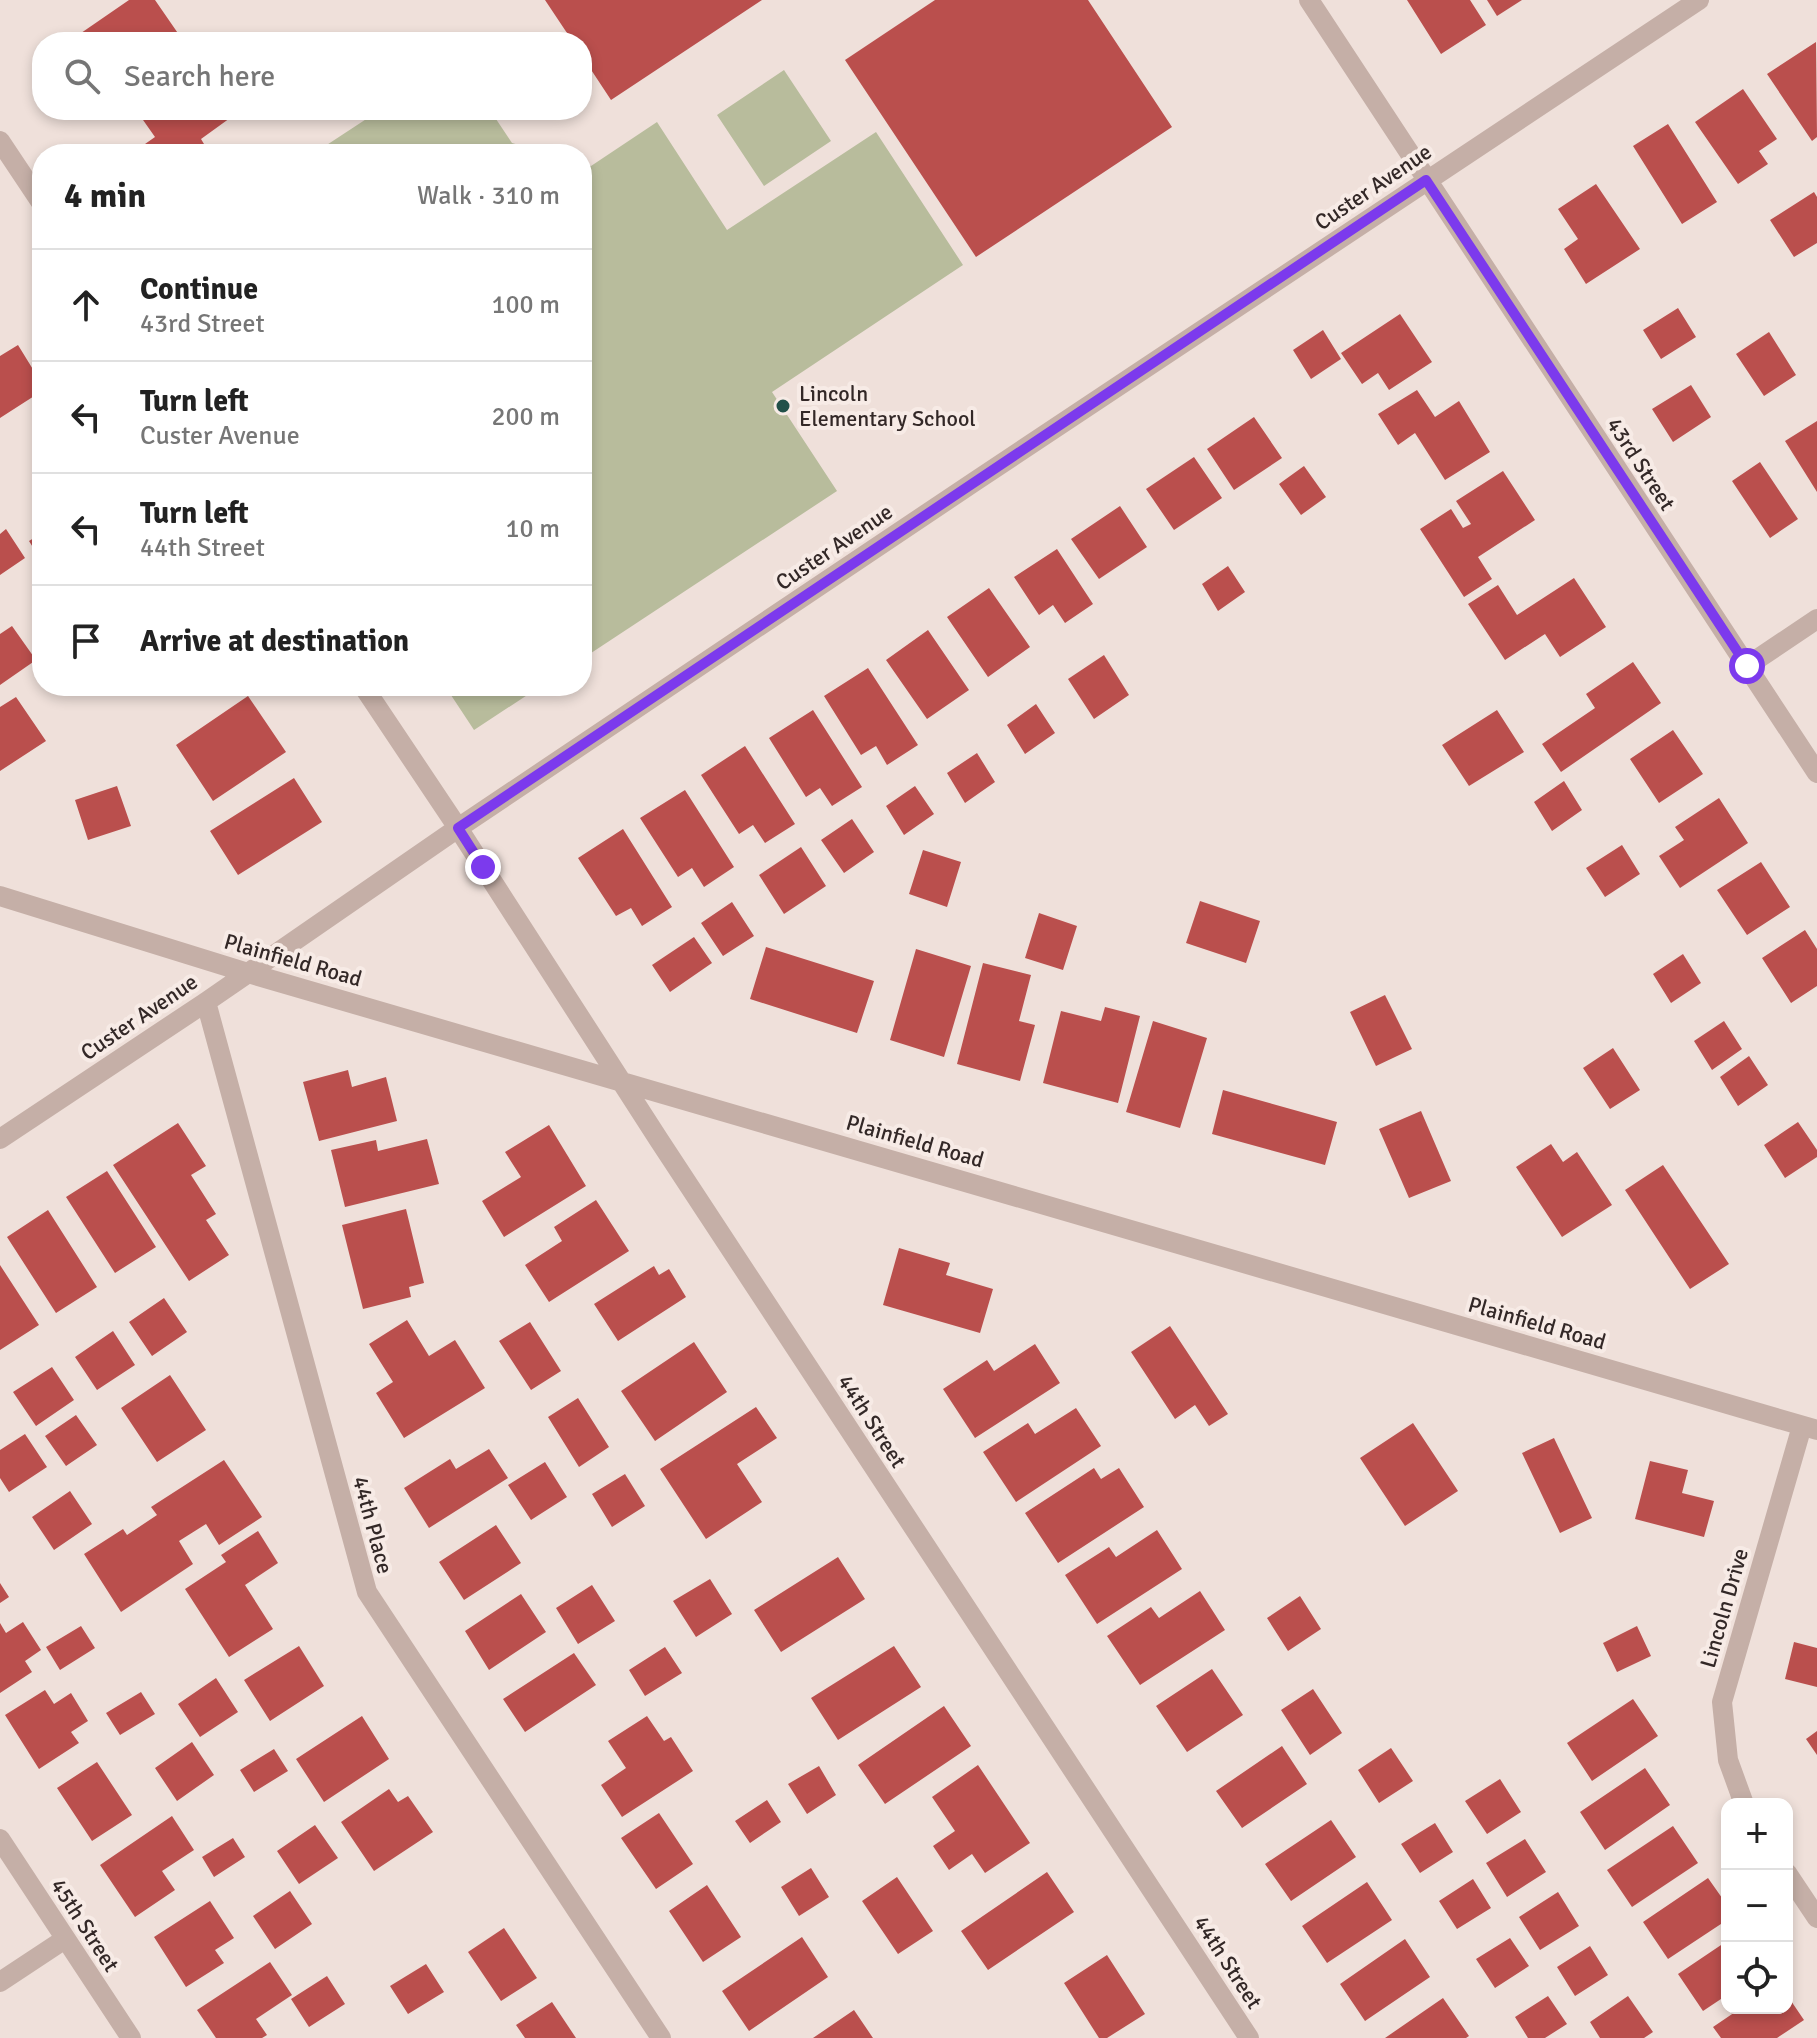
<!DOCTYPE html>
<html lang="en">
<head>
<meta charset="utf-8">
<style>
	body { margin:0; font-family:Signika,sans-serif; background:#f6f6f6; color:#222 }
	.controls { position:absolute; right:24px; bottom:24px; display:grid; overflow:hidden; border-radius:16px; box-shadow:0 4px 12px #0003 }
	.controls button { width:72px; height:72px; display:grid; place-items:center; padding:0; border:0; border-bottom:2px solid #e0e0e0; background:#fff; color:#222; font:40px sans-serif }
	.stop { position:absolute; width:24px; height:24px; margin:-18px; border:6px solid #7c3aed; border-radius:50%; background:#fff }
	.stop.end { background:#7c3aed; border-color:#fff; box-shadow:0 2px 8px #0008 }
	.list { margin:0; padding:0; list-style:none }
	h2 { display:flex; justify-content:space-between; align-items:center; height:104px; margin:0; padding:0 32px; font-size:34px }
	h2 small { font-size:26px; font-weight:400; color:#767676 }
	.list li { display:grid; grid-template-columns:52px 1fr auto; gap:24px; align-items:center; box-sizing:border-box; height:112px; padding:0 32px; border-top:2px solid #e0e0e0 }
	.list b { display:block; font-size:30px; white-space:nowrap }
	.list p { margin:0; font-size:26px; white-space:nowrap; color:#767676 }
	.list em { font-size:26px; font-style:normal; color:#767676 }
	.icon { flex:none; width:44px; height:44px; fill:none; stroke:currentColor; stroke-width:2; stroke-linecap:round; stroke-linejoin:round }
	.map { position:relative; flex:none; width:1817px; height:2038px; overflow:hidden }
	.search { position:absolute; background:#fff; box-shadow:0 4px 12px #0003; left:32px; top:32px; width:560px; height:88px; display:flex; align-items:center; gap:20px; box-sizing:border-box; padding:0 28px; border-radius:32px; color:#767676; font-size:30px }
	.panel { position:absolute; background:#fff; box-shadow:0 4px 12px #0003; left:32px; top:144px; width:560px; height:552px; border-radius:32px }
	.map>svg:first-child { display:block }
	.green { fill:#b8bc9c }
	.building { fill:#ba4f4d }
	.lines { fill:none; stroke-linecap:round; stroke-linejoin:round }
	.minor { stroke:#c5afa7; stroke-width:20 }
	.route { stroke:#7c3aed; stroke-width:10 }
	.poi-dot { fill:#215049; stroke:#f7ebe6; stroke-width:3 }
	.labels { text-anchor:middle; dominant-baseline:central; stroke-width:8; stroke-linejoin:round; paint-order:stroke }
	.street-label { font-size:22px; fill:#332827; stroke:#f7ebe6 }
	.poi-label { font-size:22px; fill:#332827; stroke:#f7ebe6; text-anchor:start }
</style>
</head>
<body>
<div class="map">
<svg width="1817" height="2038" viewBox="0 0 1817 2038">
	<rect width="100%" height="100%" fill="#efe0da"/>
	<path class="green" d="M784,70L831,141L764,186L717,115Z
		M380,110H490L512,143L550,154H313Z
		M657,122L727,230L876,132L963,265L772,392L837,491L582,659V163L591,166Z
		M445,686H541L474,730Z"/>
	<path class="building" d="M129,0H155L184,42H68Z
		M545,0H762L611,100L582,56V42H573Z
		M935,0H1088L1172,127L976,257L845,60Z
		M1407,0H1470L1486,25L1441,54Z
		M1487,0H1522L1497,16Z
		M1816,42L1817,137L1812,141L1767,74Z
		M1743,89L1777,139L1759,151L1768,164L1738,184L1695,122Z
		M136,110H235L237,113L201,139L207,149L199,154H136L135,151L155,137Z
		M1668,124L1717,202L1682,224L1633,146Z
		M1596,184L1640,249L1586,284L1564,249L1578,239L1558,209Z
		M1814,192L1817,197V243L1794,257L1770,220Z
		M1678,308L1696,337L1661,359L1643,330Z
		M1400,314L1432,362L1389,390L1378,373L1362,384L1341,353Z
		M1323,330L1341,359L1311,379L1293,350Z
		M1769,332L1796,375L1764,396L1736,354Z
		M18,345L42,384V391L0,418V356Z
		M1691,385L1711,417L1673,442L1652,409Z
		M1417,390L1435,417L1459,401L1490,452L1445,480L1415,433L1398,445L1378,414Z
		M1254,417L1282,458L1234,490L1207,449Z
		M1817,421V492L1785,441Z
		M1194,457L1222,498L1174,530L1146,489Z
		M1760,462L1798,519L1770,538L1732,481Z
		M1304,466L1326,497L1301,515L1279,484Z
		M1503,471L1535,520L1478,557L1492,579L1464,597L1420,529L1451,509L1463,528L1471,524L1456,501Z
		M1120,506L1147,547L1099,579L1071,539Z
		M6,529L25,558L0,575V534Z
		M42,533V562L29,541Z
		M1057,549L1093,604L1065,623L1053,605L1039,615L1014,577Z
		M1228,566L1245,592L1218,611L1202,584Z
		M1574,578L1606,627L1560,657L1545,634L1505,660L1468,604L1498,585L1517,615Z
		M989,588L1030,647L988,677L947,617Z
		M12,626L36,660L0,685V634Z
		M928,630L969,690L927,719L886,660Z
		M1104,655L1129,695L1094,719L1068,679Z
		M1633,662L1661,703L1561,772L1542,744L1595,708L1586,694Z
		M868,668L918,745L887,765L876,746L861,755L824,696Z
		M248,696L286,752L213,801L176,745Z
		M16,697L46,741L0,771V707Z
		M1036,704L1055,733L1025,754L1007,725Z
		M813,710L862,787L832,806L820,788L806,797L769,738Z
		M1497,710L1524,752L1469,786L1442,745Z
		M1673,730L1703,774L1659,803L1630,759Z
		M745,746L795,824L765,843L753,825L739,834L701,775Z
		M977,753L995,782L965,803L947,773Z
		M294,778L322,822L238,875L210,831Z
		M1564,781L1582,810L1552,831L1534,802Z
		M117,786L131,826L88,840L75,800Z
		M915,786L934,814L904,835L886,806Z
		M685,790L734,867L704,887L692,868L678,877L640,818Z
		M1719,798L1748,843L1680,888L1659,856L1684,840L1675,827Z
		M852,819L874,852L844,873L821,840Z
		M623,829L672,907L642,926L631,908L616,916L578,858Z
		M1622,845L1640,874L1605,897L1586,868Z
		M801,847L826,886L784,914L759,875Z
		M923,850L961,862L947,907L909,894Z
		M1761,862L1790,907L1747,935L1717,890Z
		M1200,901L1260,921L1246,963L1186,943Z
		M732,902L754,936L723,956L701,923Z
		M1039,913L1077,926L1063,970L1025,958Z
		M1805,930L1817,949V986L1791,1003L1762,958Z
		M694,937L712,963L670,992L652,965Z
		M766,947L874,981L857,1033L750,999Z
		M916,949L971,966L944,1057L890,1040Z
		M1683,954L1701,983L1671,1003L1653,974Z
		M983,963L1031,975L1019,1021L1035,1025L1020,1081L957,1064Z
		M1385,995L1412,1049L1376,1066L1350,1012Z
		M1105,1007L1140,1016L1118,1103L1043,1083L1061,1011L1101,1021Z
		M1153,1021L1207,1038L1180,1128L1126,1112Z
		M1724,1021L1742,1049L1712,1070L1694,1041Z
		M1613,1048L1640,1090L1610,1109L1583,1068Z
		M1749,1056L1768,1085L1738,1106L1720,1077Z
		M348,1070L352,1087L386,1077L397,1121L319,1141L303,1082Z
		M1223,1090L1337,1122L1325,1165L1212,1134Z
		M1421,1111L1451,1181L1409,1198L1379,1129Z
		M1798,1122L1817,1150V1157L1785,1178L1764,1145Z
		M178,1123L206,1166L191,1175L216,1214L206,1220L229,1255L189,1281L113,1165Z
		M549,1125L586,1186L504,1237L482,1201L521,1177L505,1152Z
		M427,1139L439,1184L345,1207L331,1150L376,1140L378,1151Z
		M1551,1144L1563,1162L1577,1152L1612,1205L1562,1237L1516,1167Z
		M1663,1165L1729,1264L1690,1289L1625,1190Z
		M107,1171L156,1247L115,1273L66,1197Z
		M596,1200L629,1251L549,1302L525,1265L562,1241L554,1227Z
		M406,1209L424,1283L409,1287L411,1297L363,1309L342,1225Z
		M48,1210L97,1287L56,1313L7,1237Z
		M899,1248L950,1263L946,1275L993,1289L980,1333L883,1305Z
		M0,1265L39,1325L0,1350Z
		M654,1266L659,1275L669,1269L686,1297L618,1341L594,1304Z
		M164,1298L187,1332L152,1356L129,1322Z
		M407,1320L429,1356L455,1340L485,1388L404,1438L376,1393L393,1382L369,1344Z
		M530,1322L561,1371L531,1390L499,1341Z
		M1170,1326L1228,1414L1209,1426L1195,1405L1175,1419L1131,1352Z
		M113,1331L135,1365L97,1390L75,1357Z
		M694,1342L727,1392L655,1441L621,1391Z
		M1035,1344L1060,1383L975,1438L943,1389L987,1360L994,1371Z
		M52,1367L74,1400L36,1426L13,1392Z
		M170,1375L206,1430L157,1462L121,1408Z
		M578,1398L609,1447L579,1467L548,1417Z
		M756,1407L777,1438L737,1464L762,1502L706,1539L660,1469Z
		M1076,1408L1101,1446L1016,1502L983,1452L1028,1423L1035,1434Z
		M76,1415L97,1445L66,1466L45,1436Z
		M1413,1423L1458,1491L1405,1526L1360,1458Z
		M25,1434L47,1467L9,1492L0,1478V1450Z
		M1554,1438L1592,1518L1560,1533L1522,1453Z
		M489,1449L508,1478L429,1528L404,1488L450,1459L456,1469Z
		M224,1460L262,1517L219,1545L206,1524L179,1541L193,1564L121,1612L84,1554L123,1529L127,1535L157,1515L151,1507Z
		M1650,1461L1688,1470L1682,1493L1714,1501L1704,1537L1635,1519Z
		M545,1462L567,1497L531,1520L508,1485Z
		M1094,1468L1101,1479L1119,1468L1144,1507L1058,1563L1025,1513Z
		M625,1474L645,1506L612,1527L592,1494Z
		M70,1491L92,1524L54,1550L32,1517Z
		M496,1525L521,1563L464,1600L439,1562Z
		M1157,1530L1182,1569L1097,1624L1065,1575L1109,1547L1116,1557Z
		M258,1531L278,1563L245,1585L273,1629L229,1657L185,1589L226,1562L221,1555Z
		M838,1557L865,1599L781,1652L754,1610Z
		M710,1579L732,1614L696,1637L673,1601Z
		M0,1583L9,1597L0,1603Z
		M592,1585L615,1621L578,1644L556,1608Z
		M1200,1591L1225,1630L1140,1685L1107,1636L1151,1607L1159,1618Z
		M521,1594L546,1632L489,1670L465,1631Z
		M1300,1596L1321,1629L1288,1651L1267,1618Z
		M23,1622L41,1650L25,1661L32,1672L0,1693V1623L6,1633Z
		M81,1626L95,1648L60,1670L46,1647Z
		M1637,1626L1651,1656L1617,1672L1603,1643Z
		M1794,1642L1817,1648V1687L1785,1679Z
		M299,1646L324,1686L270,1721L244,1680Z
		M894,1646L921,1687L838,1740L811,1698Z
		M665,1647L682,1673L645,1696L629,1670Z
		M574,1653L596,1685L525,1732L503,1699Z
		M1212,1669L1243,1715L1187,1752L1156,1706Z
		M216,1678L238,1712L200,1737L178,1704Z
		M1313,1689L1342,1733L1310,1755L1281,1710Z
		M45,1690L54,1704L71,1693L88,1721L71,1732L79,1743L39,1769L5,1715Z
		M141,1692L155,1714L120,1735L106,1713Z
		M1633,1699L1658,1736L1592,1781L1567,1743Z
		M944,1706L971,1746L885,1804L858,1765Z
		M362,1716L389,1759L324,1802L296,1759Z
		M647,1716L664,1741L671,1737L693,1771L622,1817L601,1785L626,1768L608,1741Z
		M1817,1731V1755L1806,1739Z
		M192,1742L214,1775L177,1801L155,1768Z
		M1282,1746L1307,1784L1242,1828L1216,1791Z
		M1391,1748L1413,1781L1379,1803L1358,1770Z
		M274,1749L288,1771L254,1792L240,1770Z
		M97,1762L132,1815L92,1841L57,1788Z
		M978,1765L1030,1843L985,1873L972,1854L949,1870L933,1846L955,1831L932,1797Z
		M819,1766L836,1795L807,1814L788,1784Z
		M1645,1768L1670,1805L1605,1850L1580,1812Z
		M1500,1779L1521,1812L1487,1834L1465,1801Z
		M389,1789L398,1802L408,1796L433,1832L374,1871L341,1822Z
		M767,1800L781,1822L750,1843L735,1821Z
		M659,1813L693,1864L656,1889L621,1838Z
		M172,1816L194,1850L162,1871L175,1890L135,1917L100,1865Z
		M1331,1820L1356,1857L1291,1901L1265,1864Z
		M1435,1823L1453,1852L1420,1873L1401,1844Z
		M315,1825L338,1858L299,1884L277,1851Z
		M1673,1826L1698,1863L1632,1907L1607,1870Z
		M233,1838L245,1857L214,1877L202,1857Z
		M1525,1839L1546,1872L1507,1897L1486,1863Z
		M811,1868L829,1897L799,1916L781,1887Z
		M1047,1872L1074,1912L988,1970L961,1931Z
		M897,1877L933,1931L898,1954L862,1901Z
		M1708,1878L1727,1905V1920L1668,1959L1643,1922Z
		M1473,1879L1491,1908L1457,1929L1439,1901Z
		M1367,1882L1392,1920L1327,1963L1302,1926Z
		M707,1885L741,1937L703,1962L669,1911Z
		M290,1891L312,1924L275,1949L253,1916Z
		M1558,1892L1579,1926L1540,1950L1519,1917Z
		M210,1901L234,1938L215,1950L224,1963L186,1987L154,1937Z
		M504,1928L537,1978L501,2001L468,1952Z
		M802,1937L828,1977L749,2031L722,1991Z
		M1510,1938L1529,1966L1495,1988L1476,1959Z
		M1405,1939L1430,1977L1365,2021L1340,1984Z
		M1727,1941V1995L1703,2011L1678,1974Z
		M1590,1946L1608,1975L1575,1996L1557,1967Z
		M1107,1955L1145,2014L1107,2038H1099L1064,1983Z
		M270,1962L292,1995L256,2019L267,2035L262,2038H216L197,2010Z
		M426,1964L444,1992L408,2014L390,1986Z
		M327,1976L345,2004L309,2027L291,1999Z
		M1787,1995L1804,2020L1777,2038H1721L1713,2027L1741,2008H1787Z
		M1548,1996L1567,2024L1545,2038H1528L1515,2017Z
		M1628,1996L1653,2032L1644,2038H1600L1590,2022Z
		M1443,1998L1469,2036L1466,2038H1385Z
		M552,2002L576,2038H525L516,2025Z
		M854,2010L873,2038H813Z"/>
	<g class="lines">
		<path class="minor" d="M1309,0L1817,773
			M0,141L42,204
			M1747,666L1817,619
			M363,686L458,828L659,1140L1249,2038
			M0,896L248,973L1817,1430
			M206,1002L367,1592L661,2038
			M0,1139L206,1002L458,828L974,482L1699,0
			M1744,1804L1728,1760L1722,1702L1802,1426
			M0,1839L131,2038
			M1787,1873L1817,1918
			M0,1982L65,1939"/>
	</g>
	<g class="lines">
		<path class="route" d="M483,867L458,828L1426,180L1747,666"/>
	</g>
	<circle class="poi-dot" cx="783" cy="406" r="8"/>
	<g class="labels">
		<g class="street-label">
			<text transform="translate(1373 187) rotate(-34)">Custer Avenue</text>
			<text transform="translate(1641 464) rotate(57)">43rd Street</text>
			<text transform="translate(834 547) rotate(-34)">Custer Avenue</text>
			<text transform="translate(293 960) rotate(16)">Plainfield Road</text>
			<text transform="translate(139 1017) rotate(-34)">Custer Avenue</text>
			<text transform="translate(915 1141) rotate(16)">Plainfield Road</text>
			<text transform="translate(1537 1323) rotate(16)">Plainfield Road</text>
			<text transform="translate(872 1421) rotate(57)">44th Street</text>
			<text transform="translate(373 1525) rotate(75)">44th Place</text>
			<text transform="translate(1724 1608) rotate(-74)">Lincoln Drive</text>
			<text transform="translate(85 1925) rotate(57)">45th Street</text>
			<text transform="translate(1228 1962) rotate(57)">44th Street</text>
		</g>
		<g class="poi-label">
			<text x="799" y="393">Lincoln<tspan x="799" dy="25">Elementary School</tspan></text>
		</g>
	</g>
</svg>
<div class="controls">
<button>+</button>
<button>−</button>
<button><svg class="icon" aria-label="locate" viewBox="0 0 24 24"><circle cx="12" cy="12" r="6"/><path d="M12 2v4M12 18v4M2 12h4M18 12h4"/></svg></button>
</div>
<div class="stop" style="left:1747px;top:666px"></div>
<div class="stop end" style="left:483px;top:867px"></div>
<div class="search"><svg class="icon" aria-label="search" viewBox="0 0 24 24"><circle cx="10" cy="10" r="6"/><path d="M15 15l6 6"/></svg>Search here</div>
<section class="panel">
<h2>4 min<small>Walk · 310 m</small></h2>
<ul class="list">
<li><svg class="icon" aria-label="ahead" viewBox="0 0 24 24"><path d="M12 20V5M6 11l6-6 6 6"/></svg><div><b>Continue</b><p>43rd Street</p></div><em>100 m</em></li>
<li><svg class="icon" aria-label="left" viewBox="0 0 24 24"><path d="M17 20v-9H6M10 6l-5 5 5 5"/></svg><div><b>Turn left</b><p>Custer Avenue</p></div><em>200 m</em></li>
<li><svg class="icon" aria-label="left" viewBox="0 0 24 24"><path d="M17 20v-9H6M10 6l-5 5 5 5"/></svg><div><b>Turn left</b><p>44th Street</p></div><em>10 m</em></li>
<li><svg class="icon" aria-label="arrive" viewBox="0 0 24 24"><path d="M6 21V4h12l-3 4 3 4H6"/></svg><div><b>Arrive at destination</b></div></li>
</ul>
</section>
</div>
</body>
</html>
